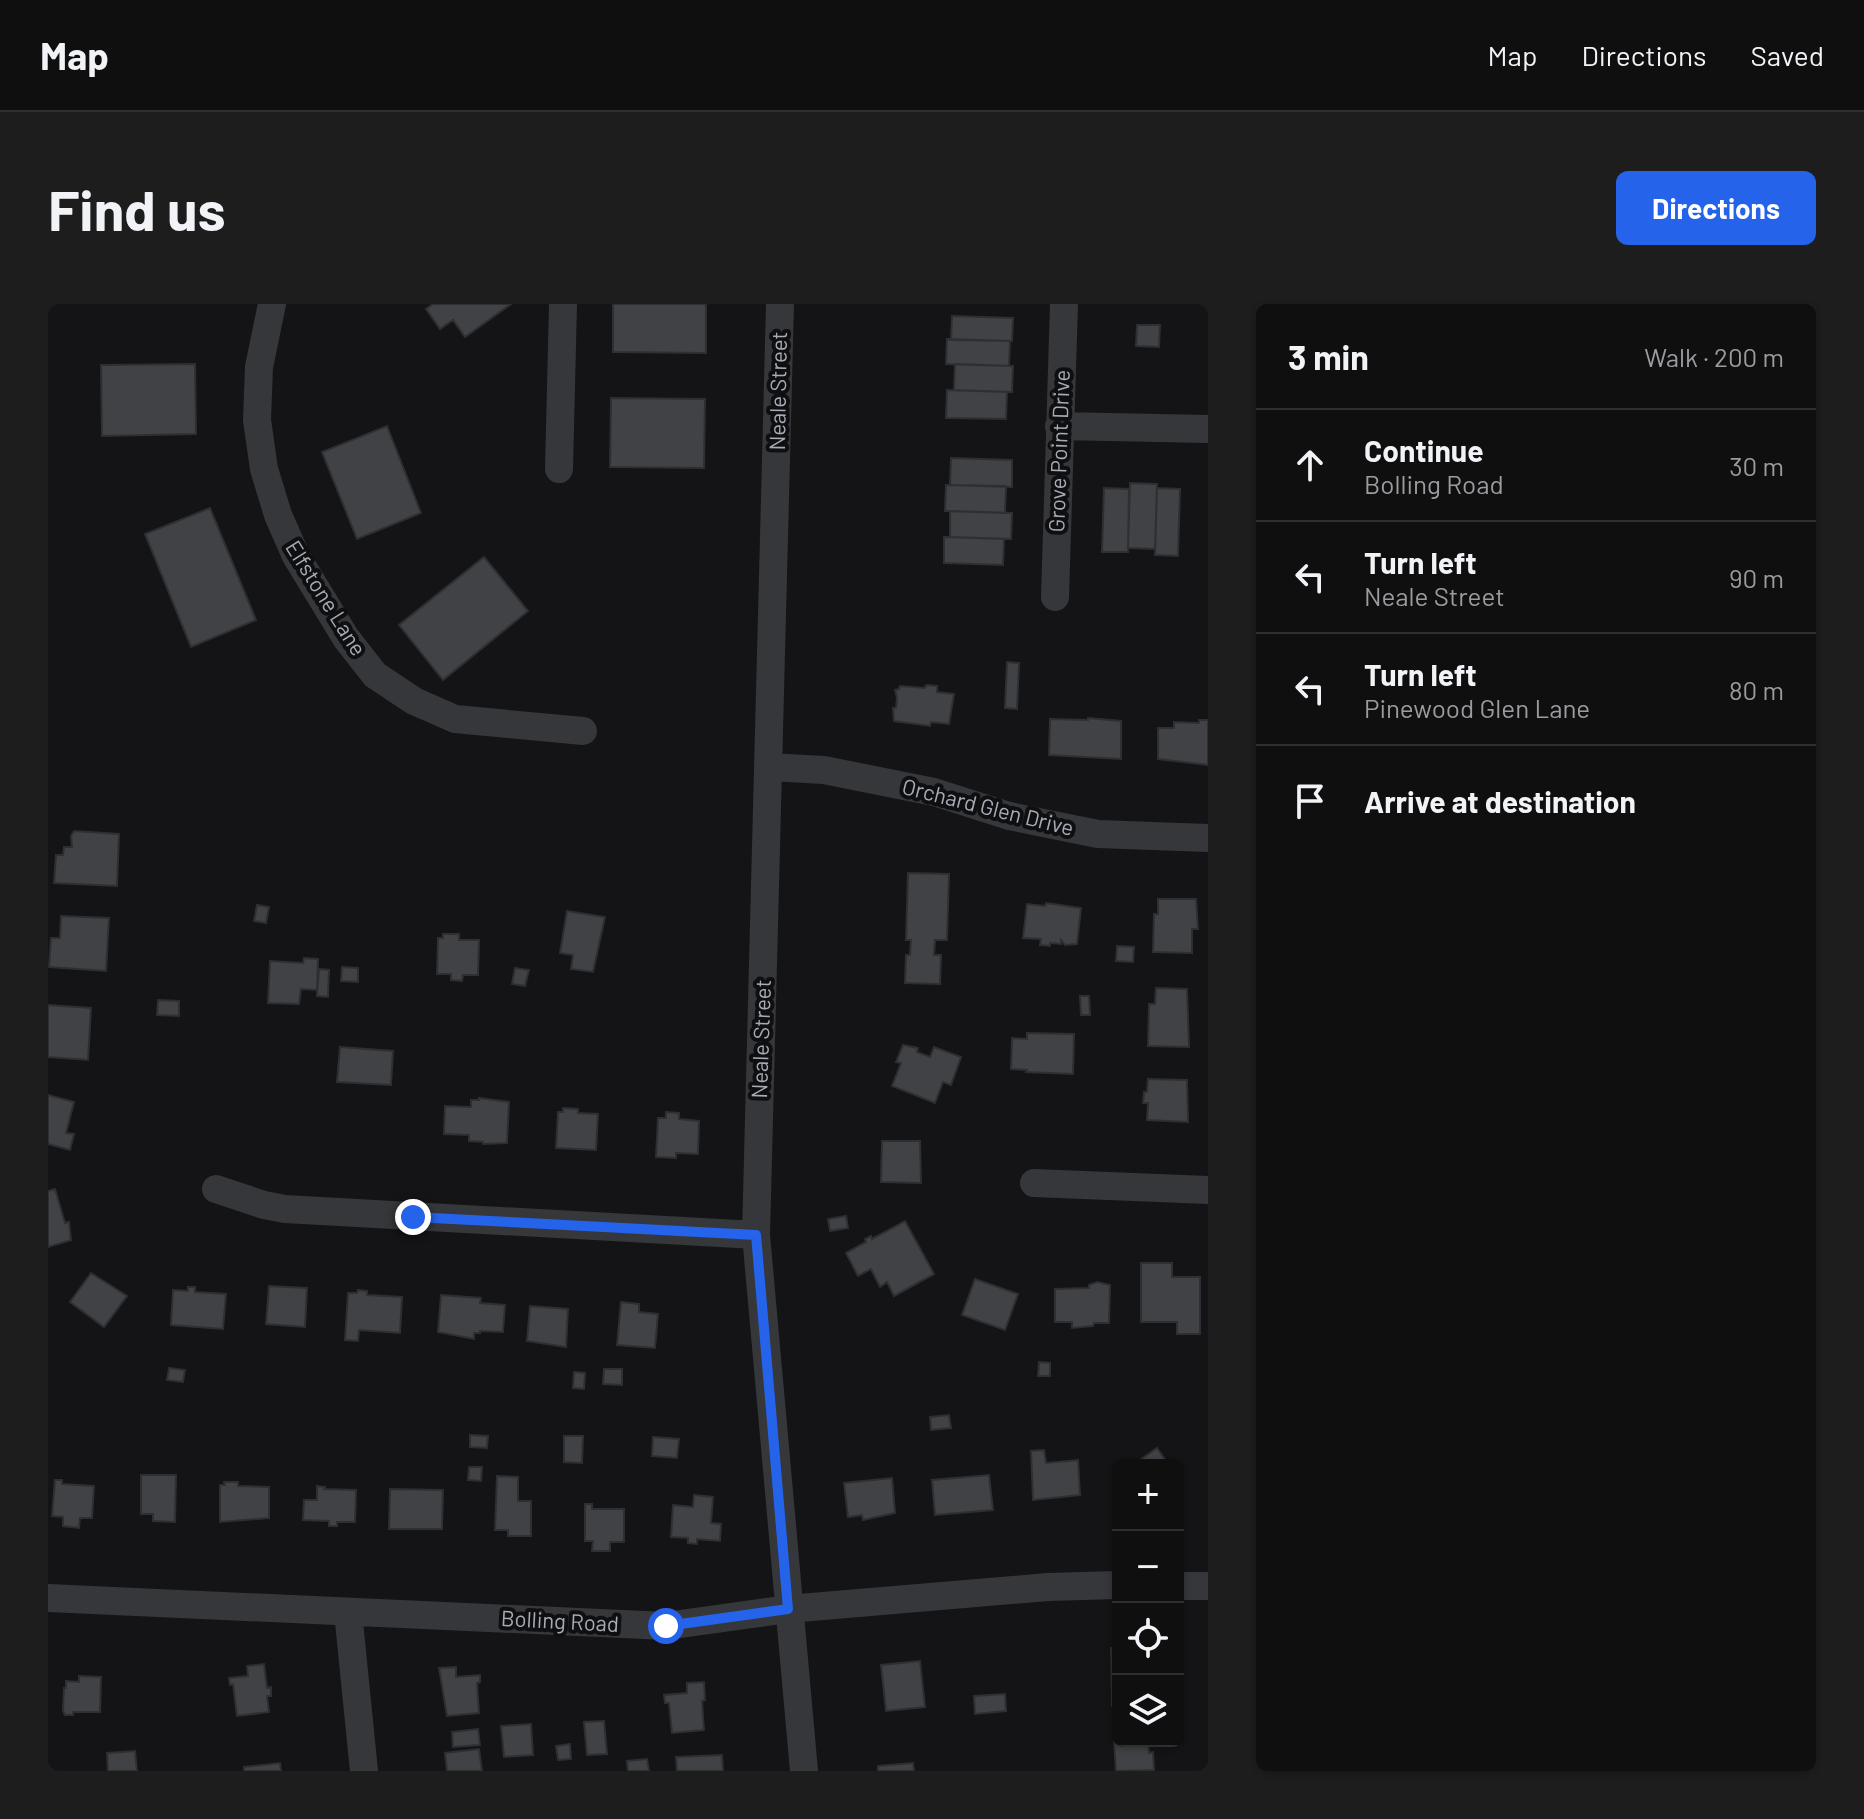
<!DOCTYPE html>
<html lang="en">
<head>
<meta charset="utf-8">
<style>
	body { margin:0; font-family:Barlow,sans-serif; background:#1d1d1e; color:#f1f3f6 }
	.controls { position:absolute; right:24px; bottom:24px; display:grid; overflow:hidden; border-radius:12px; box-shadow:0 2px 6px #0004 }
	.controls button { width:72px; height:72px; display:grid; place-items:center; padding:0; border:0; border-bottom:2px solid #2f2f30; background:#0f0f10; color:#f1f3f6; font:40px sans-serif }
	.stop { position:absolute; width:24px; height:24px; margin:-18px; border:6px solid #2563eb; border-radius:50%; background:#fff }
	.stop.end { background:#2563eb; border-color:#fff; box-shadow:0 2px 8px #0008 }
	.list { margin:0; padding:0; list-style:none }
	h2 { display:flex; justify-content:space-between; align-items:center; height:104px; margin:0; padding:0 32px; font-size:34px }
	h2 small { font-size:26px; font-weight:400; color:#9b9c9f }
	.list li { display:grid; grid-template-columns:52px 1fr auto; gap:24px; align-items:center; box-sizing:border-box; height:112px; padding:0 32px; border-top:2px solid #2f2f30 }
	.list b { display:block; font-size:30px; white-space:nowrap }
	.list p { margin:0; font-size:26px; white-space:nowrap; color:#9b9c9f }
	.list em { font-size:26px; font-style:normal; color:#9b9c9f }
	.icon { flex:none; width:44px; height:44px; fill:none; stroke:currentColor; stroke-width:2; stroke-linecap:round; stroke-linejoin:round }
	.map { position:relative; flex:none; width:1160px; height:1467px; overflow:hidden; border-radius:12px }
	header { display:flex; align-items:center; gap:48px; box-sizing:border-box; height:112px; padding:0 40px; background:#0f0f10; border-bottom:2px solid #2f2f30 }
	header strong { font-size:38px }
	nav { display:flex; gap:44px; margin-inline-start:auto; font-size:28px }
	.intro { display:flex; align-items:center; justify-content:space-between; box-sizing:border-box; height:192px; padding:0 48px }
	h1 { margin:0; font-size:56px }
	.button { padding:20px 36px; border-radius:12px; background:#2563eb; color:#fff; font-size:28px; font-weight:700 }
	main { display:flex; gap:48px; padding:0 48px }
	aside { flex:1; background:#0f0f10; border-radius:12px; box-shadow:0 2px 6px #0004 }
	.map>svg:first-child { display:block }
	.building { fill:#404246; stroke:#2e2f32; stroke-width:2 }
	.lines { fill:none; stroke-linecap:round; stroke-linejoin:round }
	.minor { stroke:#35373b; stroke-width:28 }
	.route { stroke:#2563eb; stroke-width:10 }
	.labels { text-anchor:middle; stroke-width:8; stroke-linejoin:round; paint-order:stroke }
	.street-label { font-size:22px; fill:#a6acb6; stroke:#0f0f11 }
</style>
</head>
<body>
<header>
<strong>Map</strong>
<nav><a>Map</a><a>Directions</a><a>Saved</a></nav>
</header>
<div class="intro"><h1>Find us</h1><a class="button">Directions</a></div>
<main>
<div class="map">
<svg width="1160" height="1467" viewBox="0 0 1160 1467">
	<rect width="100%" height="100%" fill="#141416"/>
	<path class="building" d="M385 0H463L417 33 405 16 392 25 378 5Z
		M565 0H658V49L565 48Z
		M904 12 965 14 964 37 903 36Z
		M1089 21H1112L1111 43 1088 42Z
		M899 35 962 37 961 62 898 60Z
		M147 60 148 130 54 132 53 61Z
		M907 60 965 62 964 88 906 86Z
		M899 86 959 88 958 115 898 114Z
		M563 94 657 95 656 164 562 163Z
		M339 122 373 209 309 235 274 148Z
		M903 154 964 156V183L902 181Z
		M1082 179 1109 180 1107 245 1080 244Z
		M898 181 958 182 957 209 897 207Z
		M1056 184 1081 185 1080 248H1054Z
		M1109 184 1132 185 1130 252 1107 251Z
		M162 204 208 316 143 343 97 230Z
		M902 207 964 209 963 235 902 233Z
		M896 233 956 235 955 261 896 259Z
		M436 253 480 307 395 376 351 321Z
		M959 358 971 359 969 405 957 404Z
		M878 381 889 382V388L906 390 901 420 883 418 882 422 846 417 845 404H848L849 394 847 386 851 385 852 382 877 384Z
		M1040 414 1073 417V455L1001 451 1002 415 1040 416Z
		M1151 416H1160V461L1110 455V424H1126V418L1151 419Z
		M26 527 71 530 69 582 6 579 8 551H15L16 543H24L23 532Z
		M860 569 901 570 899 636H887L886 651H893L892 680 857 679 858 651H862L863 636H858Z
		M1110 595H1148L1150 625H1144V649L1105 648 1106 610H1110Z
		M998 599 1033 604 1029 640 1017 641 1013 636V640L1002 639V642L992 641 993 635 975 634 979 600 997 602Z
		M209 601 221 603 218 619 206 617Z
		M519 607 557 613 545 668 523 665 525 651 512 649Z
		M13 612 61 614 58 667 1 663 3 634H12Z
		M395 630H411V636H431L430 671H415L414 677 403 676V670H389L390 634H395Z
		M1069 642 1086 643 1085 658 1068 657Z
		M256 654 270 655 269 686 253 685 251 700 220 699 222 657 255 659Z
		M294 663 310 664V678L293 677Z
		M467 664 481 666 477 682 464 680Z
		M271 665 281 666 280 693 269 692Z
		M1108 684 1139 685 1141 743 1100 742 1101 700H1107Z
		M1032 692H1041L1042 711H1033Z
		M110 696 131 697V712L109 711Z
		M0 701 43 704 40 756 0 753Z
		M979 729 1026 730 1025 770 978 768 979 766 963 765 964 734 979 735Z
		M855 741 870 744 869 748 882 753 886 743 913 753 903 781 895 778 887 799 844 782 853 759 848 758Z
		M292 743 345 747 343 781 289 778Z
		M1100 775 1139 776 1140 818 1099 816 1100 799H1095L1096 788H1099Z
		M0 791 26 798 18 829 26 830 22 846 0 840Z
		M431 794 461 798 459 839 435 840V838L421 837V831L396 830 397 802 423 803V796H431Z
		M515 804 530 805V809L550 810 548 846 508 844 510 808H515Z
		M618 808 631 809V815L651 817 650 850 628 849V854L608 853 610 814H618Z
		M834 837H872L873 879 833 878Z
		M7 885 17 919 21 918 23 936 0 943V887Z
		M798 912 800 924 782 927 780 915Z
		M857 917 886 970 846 992 839 978 832 983 823 965 810 972 798 949 818 938 817 935 823 932 824 935Z
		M1093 959H1124V973H1152V1030H1129V1018H1093Z
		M43 969 79 992 56 1023 22 998Z
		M927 975 970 990 957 1026 914 1011Z
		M1049 978 1062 981 1061 1019H1046L1045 1022 1024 1024V1018H1007V985L1041 984V981Z
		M221 982 259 984 257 1023 218 1020Z
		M140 983H147V988L178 990 175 1025 123 1021 125 986 140 987Z
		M310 986 319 987V991L354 993 352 1029 311 1026 310 1037 297 1036 300 989H309Z
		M393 991 433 994 432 999 457 1001 455 1028 432 1027V1029H426V1035L390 1028Z
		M573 998 591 1000V1008L610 1010 607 1044 569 1041Z
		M482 1002 520 1005 518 1043 479 1037Z
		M991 1058 1002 1059V1072H990Z
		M121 1064 137 1066 135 1078 119 1076Z
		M556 1065H574V1081L555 1080Z
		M526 1068 537 1069 536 1085 525 1084Z
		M901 1111 903 1124 883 1126 882 1113Z
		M422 1131 440 1132 439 1144 422 1143Z
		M516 1132H535L534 1159 516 1158Z
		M605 1133 631 1135 629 1154 604 1152Z
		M1109 1144 1121 1161H1085Z
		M996 1146 998 1159 1030 1156 1032 1191 985 1196 983 1147Z
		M421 1163H434L433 1177 420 1176Z
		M93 1171H128L127 1218 105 1217V1210H93Z
		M941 1171 945 1206 887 1211 884 1176Z
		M449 1172 470 1173V1197H483V1232H460V1226H447Z
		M844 1174 847 1209 815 1216 814 1211 800 1213 796 1179Z
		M7 1176H14V1180L46 1182 44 1214H32L31 1224 15 1222V1213L4 1212Z
		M176 1178H190V1182L221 1183V1214L172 1218V1181H177Z
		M269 1182 277 1183 276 1185 308 1186 307 1218H289V1222H281V1217L255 1216 256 1196H269Z
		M342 1185 395 1186 394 1225H341Z
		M646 1191 665 1193 663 1219 673 1220 672 1237 649 1235V1240L640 1239V1234L623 1233 625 1201 645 1203Z
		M537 1200H544V1205H576V1238H562V1247H544L545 1237H537Z
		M1063 1344H1070V1402H1064Z
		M872 1357 877 1403 838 1407 833 1361Z
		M216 1360 219 1384 223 1383V1392H219L221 1408 189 1412 185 1380 182 1381 181 1374 200 1372 199 1362Z
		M408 1363V1373L432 1371V1378L429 1379 431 1409 399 1412 391 1364Z
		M31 1372 53 1373 52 1408H25V1411H17L15 1407 16 1384H18V1377L31 1378Z
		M656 1378 657 1396 654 1397 656 1426 624 1429 621 1399H617L616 1391 639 1389V1379Z
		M957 1390 958 1407 927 1410 926 1392Z
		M556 1417 559 1450 539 1451 536 1418Z
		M483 1420 485 1451 456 1453 453 1422Z
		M430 1425 432 1441 405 1443 404 1428Z
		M1066 1437H1100L1101 1449 1105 1448 1106 1466 1068 1467Z
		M522 1440 523 1455 510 1456 508 1442Z
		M431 1445 434 1467H399L397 1449Z
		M87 1447 89 1467H60L59 1449Z
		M674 1451 675 1467H629L628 1453Z
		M599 1455 601 1467H580L579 1457Z
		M232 1459 233 1467H196V1463Z
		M865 1459 866 1467H830V1462Z"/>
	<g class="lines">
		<path class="minor" d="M224 0 211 63 209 116 216 165 230 211 248 252 298 334 327 371 366 397 407 415 535 427
			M732 0 708 931 756 1467
			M1011 122 1160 125
			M511 165 515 0
			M1007 293 1016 0
			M721 463 776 466 886 488 961 512 1050 530 1160 534
			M986 879 1160 886
			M168 885 216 901 237 905 708 931
			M1130 1282H1160
			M0 1294 618 1322 740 1305 1000 1283 1070 1281
			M300 1308 316 1467"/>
	</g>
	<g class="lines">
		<path class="route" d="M365 913 708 931 740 1305 618 1322"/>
	</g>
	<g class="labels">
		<g class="street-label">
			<text transform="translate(730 87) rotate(-89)" y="8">Neale Street</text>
			<text transform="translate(1011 147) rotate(-88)" y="8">Grove Point Drive</text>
			<text transform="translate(278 294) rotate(58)" y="8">Elfstone Lane</text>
			<text transform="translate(940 503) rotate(14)" y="8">Orchard Glen Drive</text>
			<text transform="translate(713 735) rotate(-88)" y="8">Neale Street</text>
			<text transform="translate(512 1317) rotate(3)" y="8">Bolling Road</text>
		</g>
	</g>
</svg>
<div class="controls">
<button>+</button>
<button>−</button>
<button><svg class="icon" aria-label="locate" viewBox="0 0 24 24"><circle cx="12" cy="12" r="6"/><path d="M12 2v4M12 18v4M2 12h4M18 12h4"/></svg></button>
<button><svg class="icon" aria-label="layers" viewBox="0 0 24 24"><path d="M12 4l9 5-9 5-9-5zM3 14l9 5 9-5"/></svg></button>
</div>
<div class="stop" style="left:618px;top:1322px"></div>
<div class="stop end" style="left:365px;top:913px"></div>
</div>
<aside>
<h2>3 min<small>Walk · 200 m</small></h2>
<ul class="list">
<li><svg class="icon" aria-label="ahead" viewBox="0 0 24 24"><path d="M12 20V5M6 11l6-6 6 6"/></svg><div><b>Continue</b><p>Bolling Road</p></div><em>30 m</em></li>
<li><svg class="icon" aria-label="left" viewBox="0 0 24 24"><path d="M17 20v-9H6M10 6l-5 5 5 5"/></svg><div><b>Turn left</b><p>Neale Street</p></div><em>90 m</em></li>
<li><svg class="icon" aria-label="left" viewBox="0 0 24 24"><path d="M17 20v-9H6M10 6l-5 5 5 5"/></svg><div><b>Turn left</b><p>Pinewood Glen Lane</p></div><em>80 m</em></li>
<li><svg class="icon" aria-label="arrive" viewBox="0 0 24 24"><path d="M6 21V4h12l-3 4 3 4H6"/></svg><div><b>Arrive at destination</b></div></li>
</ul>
</aside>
</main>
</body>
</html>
